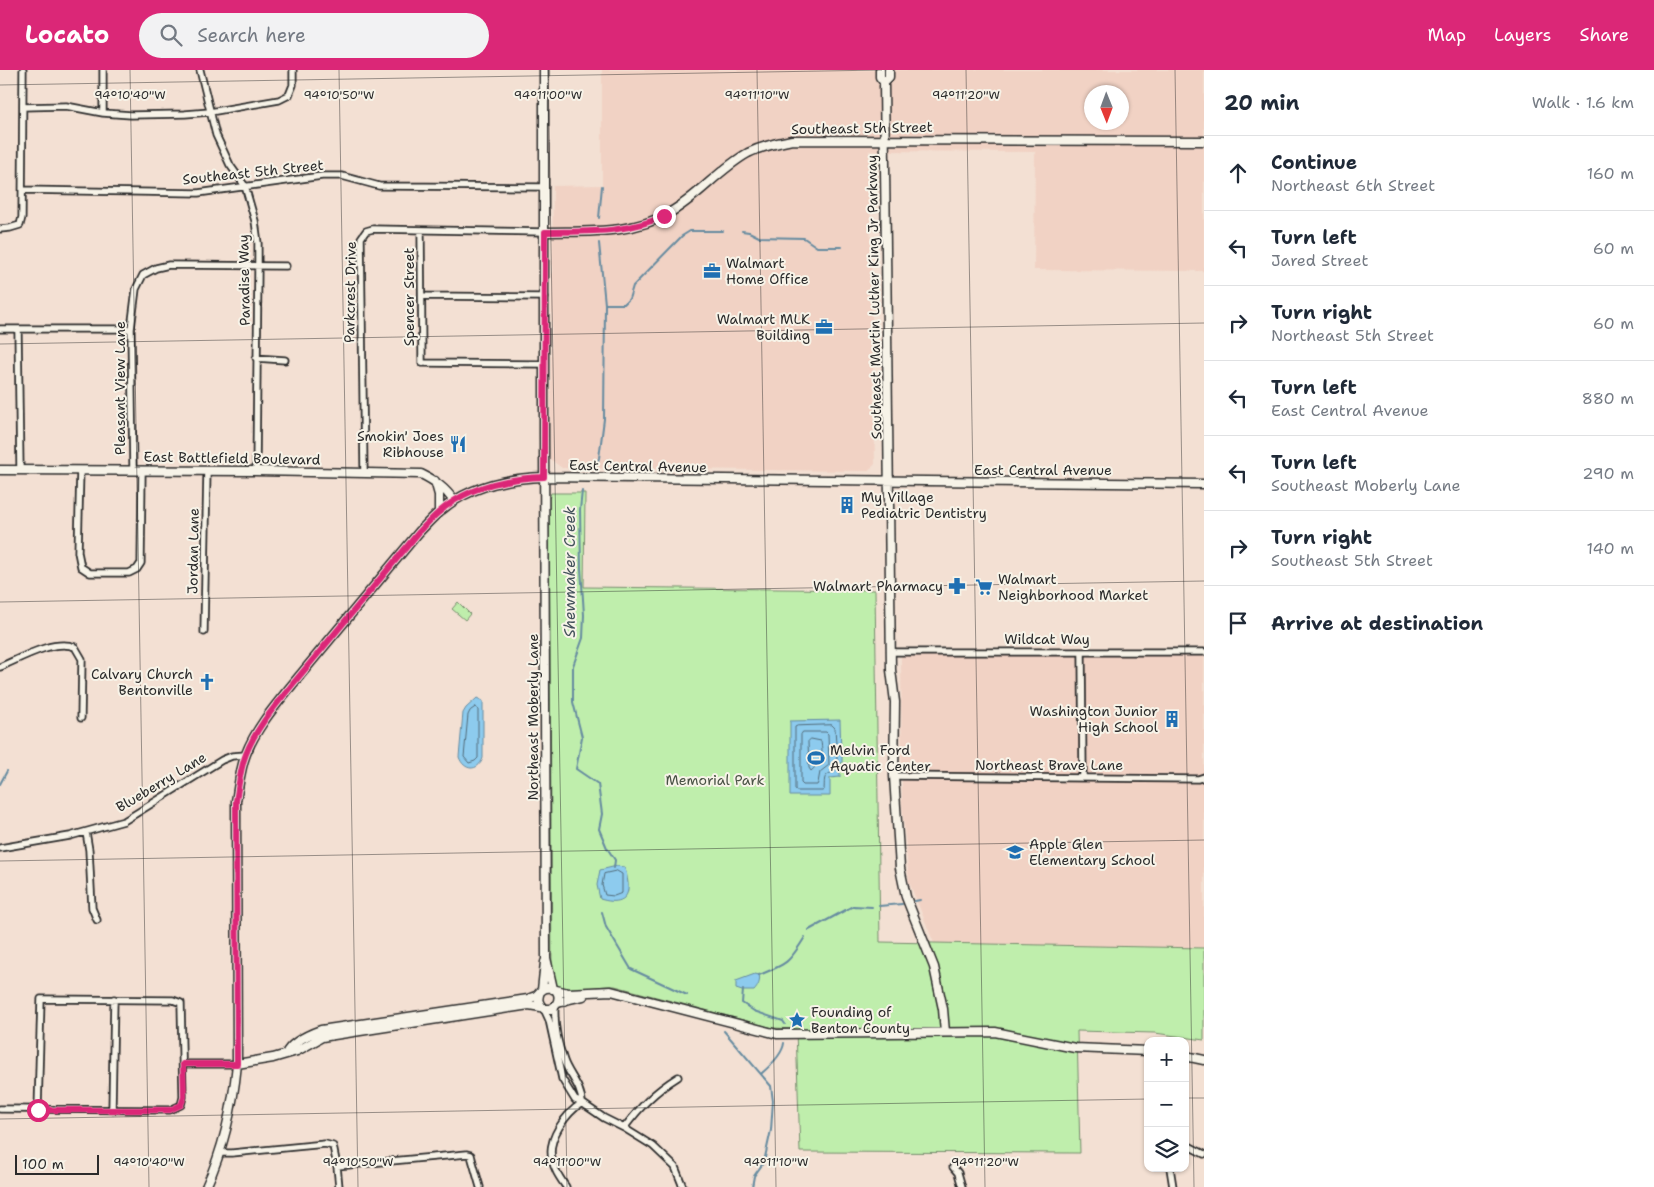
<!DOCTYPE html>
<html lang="en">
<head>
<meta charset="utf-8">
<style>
	body { margin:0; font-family:"Shantell Sans",sans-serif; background:#f2f2f3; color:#1f2937 }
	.controls { position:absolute; right:15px; bottom:15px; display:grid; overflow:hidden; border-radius:10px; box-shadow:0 1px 4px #0004 }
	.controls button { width:45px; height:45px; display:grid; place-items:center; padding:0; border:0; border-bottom:1px solid #e0e1e3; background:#fff; color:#1f2937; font:25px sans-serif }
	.compass { position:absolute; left:1084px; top:15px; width:45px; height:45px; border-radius:50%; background:#fff; box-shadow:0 1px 4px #0004; rotate:179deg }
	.scale { position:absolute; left:15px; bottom:12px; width:84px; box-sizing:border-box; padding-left:5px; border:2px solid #2b2b2b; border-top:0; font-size:14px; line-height:18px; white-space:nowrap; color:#2b2b2b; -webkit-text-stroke:4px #f7f3e8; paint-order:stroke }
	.stop { position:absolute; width:15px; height:15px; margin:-11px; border:4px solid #db2777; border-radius:50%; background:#fff }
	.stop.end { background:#db2777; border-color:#fff; box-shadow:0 1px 5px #0008 }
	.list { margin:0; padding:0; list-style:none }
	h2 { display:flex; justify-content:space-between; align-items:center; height:65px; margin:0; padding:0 20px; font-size:21px }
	h2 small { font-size:16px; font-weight:400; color:#747a83 }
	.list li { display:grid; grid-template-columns:32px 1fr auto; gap:15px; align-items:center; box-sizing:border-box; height:75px; padding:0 20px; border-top:1px solid #e0e1e3 }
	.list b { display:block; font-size:19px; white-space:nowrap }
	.list p { margin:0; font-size:16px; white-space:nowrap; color:#747a83 }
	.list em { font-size:16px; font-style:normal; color:#747a83 }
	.icon { flex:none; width:28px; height:28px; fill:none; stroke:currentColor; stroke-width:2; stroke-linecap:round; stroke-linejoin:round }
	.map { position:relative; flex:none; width:1204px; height:1117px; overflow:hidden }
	header { display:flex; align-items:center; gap:30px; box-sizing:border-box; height:70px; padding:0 25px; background:#db2777; color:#fff }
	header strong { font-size:24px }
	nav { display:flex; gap:28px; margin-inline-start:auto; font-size:18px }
	.search { width:350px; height:45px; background:#f2f2f3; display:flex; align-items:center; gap:12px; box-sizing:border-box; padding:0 18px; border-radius:28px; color:#747a83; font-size:19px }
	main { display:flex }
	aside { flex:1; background:#fff }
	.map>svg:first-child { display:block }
	.built { fill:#f1d2c4; fill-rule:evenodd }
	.green { fill:#bfeeac; stroke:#758c6c }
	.water { fill:#8dcbee; stroke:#668ba0 }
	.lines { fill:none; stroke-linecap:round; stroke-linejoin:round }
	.shore { stroke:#526b79; stroke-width:1 }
	.stream { stroke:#668ba0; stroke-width:2 }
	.street-casing { stroke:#2b2b2b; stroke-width:9 }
	.secondary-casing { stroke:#2b2b2b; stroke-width:11 }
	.street { stroke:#f7f3e8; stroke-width:5.5 }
	.secondary { stroke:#f7f3e8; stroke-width:8 }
	.route { stroke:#db2777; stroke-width:6 }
	.ticks { fill:none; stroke:#2b2b2b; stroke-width:1; stroke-opacity:0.45 }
	.labels { text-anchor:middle; stroke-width:4; stroke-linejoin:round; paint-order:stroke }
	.street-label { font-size:14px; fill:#2b2b2b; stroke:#f7f3e8 }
	.poi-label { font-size:14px; fill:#2b2b2b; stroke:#f7f3e8; text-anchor:start }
	.park-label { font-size:14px; fill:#495245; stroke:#f7f3e8 }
	.water-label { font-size:15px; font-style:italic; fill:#44535c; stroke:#f7f3e8 }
	.ticks-label { font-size:12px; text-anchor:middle; fill:#2b2b2b; stroke:#f7f3e8; stroke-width:4; stroke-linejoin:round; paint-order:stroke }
</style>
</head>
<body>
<header>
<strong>Locato</strong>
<div class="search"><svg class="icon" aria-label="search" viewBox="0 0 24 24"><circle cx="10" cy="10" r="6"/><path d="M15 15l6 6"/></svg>Search here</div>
<nav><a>Map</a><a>Layers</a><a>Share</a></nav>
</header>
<main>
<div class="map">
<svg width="1204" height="1117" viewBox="0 0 1204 1117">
	<rect width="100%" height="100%" fill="#f3e0d3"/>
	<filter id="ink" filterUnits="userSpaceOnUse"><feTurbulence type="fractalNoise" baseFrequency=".02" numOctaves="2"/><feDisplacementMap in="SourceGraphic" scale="10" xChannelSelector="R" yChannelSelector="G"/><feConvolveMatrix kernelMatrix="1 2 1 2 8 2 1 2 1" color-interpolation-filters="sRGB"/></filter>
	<g filter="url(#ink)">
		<path class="built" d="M602 0H1204V201L1034 200 1035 82 869 81 875 394 868 401 562 398 550 389 553 116 602 115ZM1092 22H1122V52H1092Z
			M1204 583V878L934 873 909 812 902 733 901 585Z"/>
		<path class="green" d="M551 423H585L584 517 875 520 880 872 1204 878V970L1155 963 1077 961 1080 1083 800 1082 796 959 773 958 615 916C602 915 567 922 558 918 555 916 553 912 552 908L549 429Z
			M458 532 470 544 465 550 452 539Z"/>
		<path class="water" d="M477 628 483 631V688C478 702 464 701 459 687L463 643 466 638Z
			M840 650 841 685 842 686V693H840V707L830 708V726H790V651Z
			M617 796 624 797C627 803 627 807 628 813 630 832 616 834 600 829L597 815 600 800Z
			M755 904 759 905C761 910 758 917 754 921H742L736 919V911Z"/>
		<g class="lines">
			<path class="shore" d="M476 637 478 640V688L475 691 469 693 464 687 468 645 470 641Z
				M832 655 835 658 837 689 835 701C822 706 825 708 824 720L822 721H796L795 719V657L797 656Z
				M803 662H826L828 664 829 695 820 702 818 713 817 715H803L801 713V665Z
				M811 669 821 671C823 687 823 690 811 701L809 698 808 672Z
				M617 801 622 804V823L614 826 605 825 602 815 604 804Z"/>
			<path class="stream" d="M599 148 602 116
				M742 161 749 162 759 167 804 168 817 177H842
				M605 234H624L629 229 633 216 682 166 690 161H723
				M596 397 599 388 604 349 605 234 599 173
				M582 421 580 440 581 498 584 545 583 568 573 596V632L582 667 576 699 598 714 602 744 599 759 607 778 615 790 614 798
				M0 714 7 701
				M915 831 920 830
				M879 836 902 834
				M602 842 606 857 631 899 687 925
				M809 860 853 836 872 837
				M759 905C787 894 789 893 805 867
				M743 920 742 933 754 941 783 951 785 954
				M724 961 771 1016 773 1031 771 1060 764 1092 754 1106 752 1117
				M762 1003C770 996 783 984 784 973"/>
			<g class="street-casing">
				<path id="street" d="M103 0V43
					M200 0 216 65 230 95 245 116 255 151 258 173V197L256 401
					M23 37 66 36 103 43 131 45 185 44 210 42 279 30 289 25 293 15V0
					M23 120 198 123 322 106H342L379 116 545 117
					M0 159 10 158 20 155 22 147 23 0
					M421 160 422 293 544 294
					M422 226 545 227
					M0 259H131
					M18 260 20 399
					M256 288 285 290
					M80 400 78 482 81 497 90 503H129L137 499 141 493 142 400
					M133 400 131 259 136 219 143 205 156 198 169 195 286 196
					M364 402 361 168 366 161 373 159 545 162
					M204 562 207 401
					M891 582H1204
					M1082 582 1083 708
					M0 597C21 588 53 569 75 577L82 589 81 648
					M894 706 1198 709 1204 707
					M86 762 89 780 92 838 97 850
					M0 778 70 766 124 751 222 690 232 686 246 685
					M555 937C554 954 558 974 564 991 569 1005 582 1017 582 1033
					M544 939 549 950 562 1009 575 1030 582 1033 604 1048 624 1058 653 1076 675 1097 683 1117
					M183 994H237
					M0 1039 170 1040 181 1035 183 1027 181 933 173 930 41 929 38 1040
					M112 1039 114 929
					M624 1058C641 1036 654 1022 678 1007
					M1185 1074 1204 1084
					M220 1083H232L325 1074 333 1076 337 1096 339 1117
					M337 1096 467 1084 471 1085 472 1089 480 1117
					M953 1097 958 1103 962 1117
					M1170 1098 1173 1117
					M566 1117C560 1108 554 1100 552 1089 547 1069 566 1043 582 1033"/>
			</g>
			<g class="secondary-casing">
				<path id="secondary" d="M544 0V364L546 888 553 919
					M880 0V7L884 12 891 600 895 632 894 706 900 798 906 827 934 897 943 939 945 962
					M884 12 889 7V0
					M545 162C587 161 631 165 669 143 698 127 719 99 748 83 762 76 777 73 792 70L1204 71
					M0 400 256 401 421 404C435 411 445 418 454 431
					M435 411 439 425V441
					M542 920 545 892
					M556 920 568 923 611 921 777 964 995 962 1075 978 1148 981
					M558 933 569 929 583 926
					M286 984C291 972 310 964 321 960L528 929C530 928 533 927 536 926 540 923 541 919 546 918 560 915 563 932 551 939H544C538 934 537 929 540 922
					M1185 986 1204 990
					M237 994 273 988 297 981 322 967 334 965 529 935 541 937
					M206 1117C224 1078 233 1036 237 994L236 731C239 715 240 699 246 684 256 658 275 636 292 615L419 462C425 456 431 449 438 443 467 417 507 408 544 407L1204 414"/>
			</g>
			<use href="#street" class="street"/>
			<use href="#secondary" class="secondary"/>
		</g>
	</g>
	<g class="lines" filter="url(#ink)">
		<path class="route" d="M38 1040H170L181 1035 184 1027 183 994H237L236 731C239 715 240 699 246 684 256 658 275 636 292 615L419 462C425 456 431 449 438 443 467 417 507 408 544 407L545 162C586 161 625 164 664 146"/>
	</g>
	<path class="ticks" d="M130 0 149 1117M339 0 358 1117M548 0 567 1117M757 0 776 1117M966 0 985 1117M1175 0 1194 1117M0 15 882 0M0 274 1204 253M0 532 1204 511M0 791 1204 770M1185 1028H1204M0 1049 1148 1029"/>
	<defs>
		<g id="office-bare" transform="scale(1.35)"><path d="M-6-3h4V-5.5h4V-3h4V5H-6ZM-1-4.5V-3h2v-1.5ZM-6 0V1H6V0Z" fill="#1f6fb2" stroke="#f7f3e8" stroke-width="2.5" paint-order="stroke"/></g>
		<g id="restaurant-bare" transform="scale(1.35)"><path d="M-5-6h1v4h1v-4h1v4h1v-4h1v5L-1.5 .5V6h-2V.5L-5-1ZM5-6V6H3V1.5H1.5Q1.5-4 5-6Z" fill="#1f6fb2" stroke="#f7f3e8" stroke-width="2.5" paint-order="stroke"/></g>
		<g id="building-bare" transform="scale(1.35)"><path d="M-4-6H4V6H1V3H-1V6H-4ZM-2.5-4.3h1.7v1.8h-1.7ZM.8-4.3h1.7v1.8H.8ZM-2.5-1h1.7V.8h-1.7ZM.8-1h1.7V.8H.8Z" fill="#1f6fb2" stroke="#f7f3e8" stroke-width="2.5" paint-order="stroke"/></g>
		<g id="pharmacy-bare" transform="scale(1.35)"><path d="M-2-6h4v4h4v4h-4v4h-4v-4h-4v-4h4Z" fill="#1f6fb2" stroke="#f7f3e8" stroke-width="2.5" paint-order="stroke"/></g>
		<g id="supermarket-bare" transform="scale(1.35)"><path d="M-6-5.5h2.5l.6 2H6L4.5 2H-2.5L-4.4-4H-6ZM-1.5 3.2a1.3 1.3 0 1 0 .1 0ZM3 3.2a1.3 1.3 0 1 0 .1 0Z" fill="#1f6fb2" stroke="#f7f3e8" stroke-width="2.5" paint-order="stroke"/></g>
		<g id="church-bare" transform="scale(1.35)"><path d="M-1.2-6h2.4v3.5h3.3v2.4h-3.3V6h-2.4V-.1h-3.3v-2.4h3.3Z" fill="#1f6fb2" stroke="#f7f3e8" stroke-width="2.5" paint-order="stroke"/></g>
		<g id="stadium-bare" transform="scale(1.35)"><path d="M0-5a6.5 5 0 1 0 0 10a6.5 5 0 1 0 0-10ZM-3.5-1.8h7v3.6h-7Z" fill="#1f6fb2" stroke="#f7f3e8" stroke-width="2.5" paint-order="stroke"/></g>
		<g id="school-bare" transform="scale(1.35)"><path d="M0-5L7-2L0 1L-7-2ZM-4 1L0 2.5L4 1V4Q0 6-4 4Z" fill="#1f6fb2" stroke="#f7f3e8" stroke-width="2.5" paint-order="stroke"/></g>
		<g id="sight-bare" transform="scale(1.35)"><path d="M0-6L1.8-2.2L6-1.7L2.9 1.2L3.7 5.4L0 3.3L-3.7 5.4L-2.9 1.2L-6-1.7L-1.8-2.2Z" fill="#1f6fb2" stroke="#f7f3e8" stroke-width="2.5" paint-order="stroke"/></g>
	</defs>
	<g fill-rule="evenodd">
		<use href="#office-bare" x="712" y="201"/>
		<use href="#office-bare" x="824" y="257"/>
		<use href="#restaurant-bare" x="458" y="374"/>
		<use href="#building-bare" x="847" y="435"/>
		<use href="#pharmacy-bare" x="957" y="516"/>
		<use href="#supermarket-bare" x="984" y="517"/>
		<use href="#church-bare" x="207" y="612"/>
		<use href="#building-bare" x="1172" y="649"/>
		<use href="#stadium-bare" x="816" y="688"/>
		<use href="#school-bare" x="1015" y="782"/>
		<use href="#sight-bare" x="797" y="950"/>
	</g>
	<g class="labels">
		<g class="street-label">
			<text transform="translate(862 58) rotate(-1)" y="5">Southeast 5th Street</text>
			<text transform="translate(253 102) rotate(-6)" y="5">Southeast 5th Street</text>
			<text transform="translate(244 210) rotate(-91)" y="5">Paradise Way</text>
			<text transform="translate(350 222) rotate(-89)" y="5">Parkcrest Drive</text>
			<text transform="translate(409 227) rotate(-90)" y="5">Spencer Street</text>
			<text transform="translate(874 227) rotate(-91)" y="5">Southeast Martin Luther King Jr Parkway</text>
			<text transform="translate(120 318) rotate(-90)" y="5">Pleasant View Lane</text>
			<text transform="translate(232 388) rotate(1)" y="5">East Battlefield Boulevard</text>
			<text transform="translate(638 396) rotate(1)" y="5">East Central Avenue</text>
			<text x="1043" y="405">East Central Avenue</text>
			<text transform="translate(193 481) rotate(-89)" y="5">Jordan Lane</text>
			<text x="1047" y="574">Wildcat Way</text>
			<text transform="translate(533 647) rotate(-90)" y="5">Northeast Moberly Lane</text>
			<text x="1049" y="700">Northeast Brave Lane</text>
			<text transform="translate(161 712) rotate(-31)" y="5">Blueberry Lane</text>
		</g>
		<g class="poi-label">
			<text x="726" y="198">Walmart<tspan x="726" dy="16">Home Office</tspan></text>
			<text x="810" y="254" text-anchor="end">Walmart MLK<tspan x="810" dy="16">Building</tspan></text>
			<text x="444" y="371" text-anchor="end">Smokin' Joes<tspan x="444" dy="16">Ribhouse</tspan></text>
			<text x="861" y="432">My Village<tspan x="861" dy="16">Pediatric Dentistry</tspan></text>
			<text x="998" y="514">Walmart<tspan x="998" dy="16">Neighborhood Market</tspan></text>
			<text x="943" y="521" text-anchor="end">Walmart Pharmacy</text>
			<text x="193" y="609" text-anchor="end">Calvary Church<tspan x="193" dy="16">Bentonville</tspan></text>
			<text x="1158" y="646" text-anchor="end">Washington Junior<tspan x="1158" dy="16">High School</tspan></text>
			<text x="830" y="685">Melvin Ford<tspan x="830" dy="16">Aquatic Center</tspan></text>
			<text x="1029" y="779">Apple Glen<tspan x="1029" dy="16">Elementary School</tspan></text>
			<text x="811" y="947">Founding of<tspan x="811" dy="16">Benton County</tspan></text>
		</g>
		<g class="park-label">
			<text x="715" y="715">Memorial Park</text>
		</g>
		<g class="water-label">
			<text transform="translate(570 502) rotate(-90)" y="5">Shewmaker Creek</text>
		</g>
	</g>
	<g class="ticks-label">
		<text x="130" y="29">94°10'40"W</text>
		<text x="339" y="29">94°10'50"W</text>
		<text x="548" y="29">94°11'00"W</text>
		<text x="757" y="29">94°11'10"W</text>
		<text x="966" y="29">94°11'20"W</text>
		<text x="149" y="1096">94°10'40"W</text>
		<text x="358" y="1096">94°10'50"W</text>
		<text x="567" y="1096">94°11'00"W</text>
		<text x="776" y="1096">94°11'10"W</text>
		<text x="985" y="1096">94°11'20"W</text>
	</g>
</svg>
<div class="controls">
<button>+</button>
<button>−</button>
<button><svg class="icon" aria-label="layers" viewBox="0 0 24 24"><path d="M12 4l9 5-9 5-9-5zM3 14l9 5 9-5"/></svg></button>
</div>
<svg class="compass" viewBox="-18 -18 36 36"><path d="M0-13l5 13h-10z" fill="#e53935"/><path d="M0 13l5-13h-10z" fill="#747a83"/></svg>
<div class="scale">100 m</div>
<div class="stop" style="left:38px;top:1040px"></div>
<div class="stop end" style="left:664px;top:146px"></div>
</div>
<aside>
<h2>20 min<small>Walk · 1.6 km</small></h2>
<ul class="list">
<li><svg class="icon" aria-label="ahead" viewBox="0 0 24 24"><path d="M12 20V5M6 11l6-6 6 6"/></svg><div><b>Continue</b><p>Northeast 6th Street</p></div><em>160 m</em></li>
<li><svg class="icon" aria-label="left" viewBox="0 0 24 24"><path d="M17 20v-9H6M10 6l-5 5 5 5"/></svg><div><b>Turn left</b><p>Jared Street</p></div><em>60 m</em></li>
<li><svg class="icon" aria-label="right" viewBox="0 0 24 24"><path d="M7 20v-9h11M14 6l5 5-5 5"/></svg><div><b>Turn right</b><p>Northeast 5th Street</p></div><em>60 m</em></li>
<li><svg class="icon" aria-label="left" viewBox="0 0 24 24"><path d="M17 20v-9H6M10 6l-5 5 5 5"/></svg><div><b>Turn left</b><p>East Central Avenue</p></div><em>880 m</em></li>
<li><svg class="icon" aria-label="left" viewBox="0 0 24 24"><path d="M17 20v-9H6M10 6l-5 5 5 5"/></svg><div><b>Turn left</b><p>Southeast Moberly Lane</p></div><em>290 m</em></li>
<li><svg class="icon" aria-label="right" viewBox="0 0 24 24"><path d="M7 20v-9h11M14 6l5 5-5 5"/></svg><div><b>Turn right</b><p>Southeast 5th Street</p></div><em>140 m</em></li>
<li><svg class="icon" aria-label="arrive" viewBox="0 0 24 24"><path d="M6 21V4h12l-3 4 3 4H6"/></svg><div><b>Arrive at destination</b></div></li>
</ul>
</aside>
</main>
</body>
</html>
